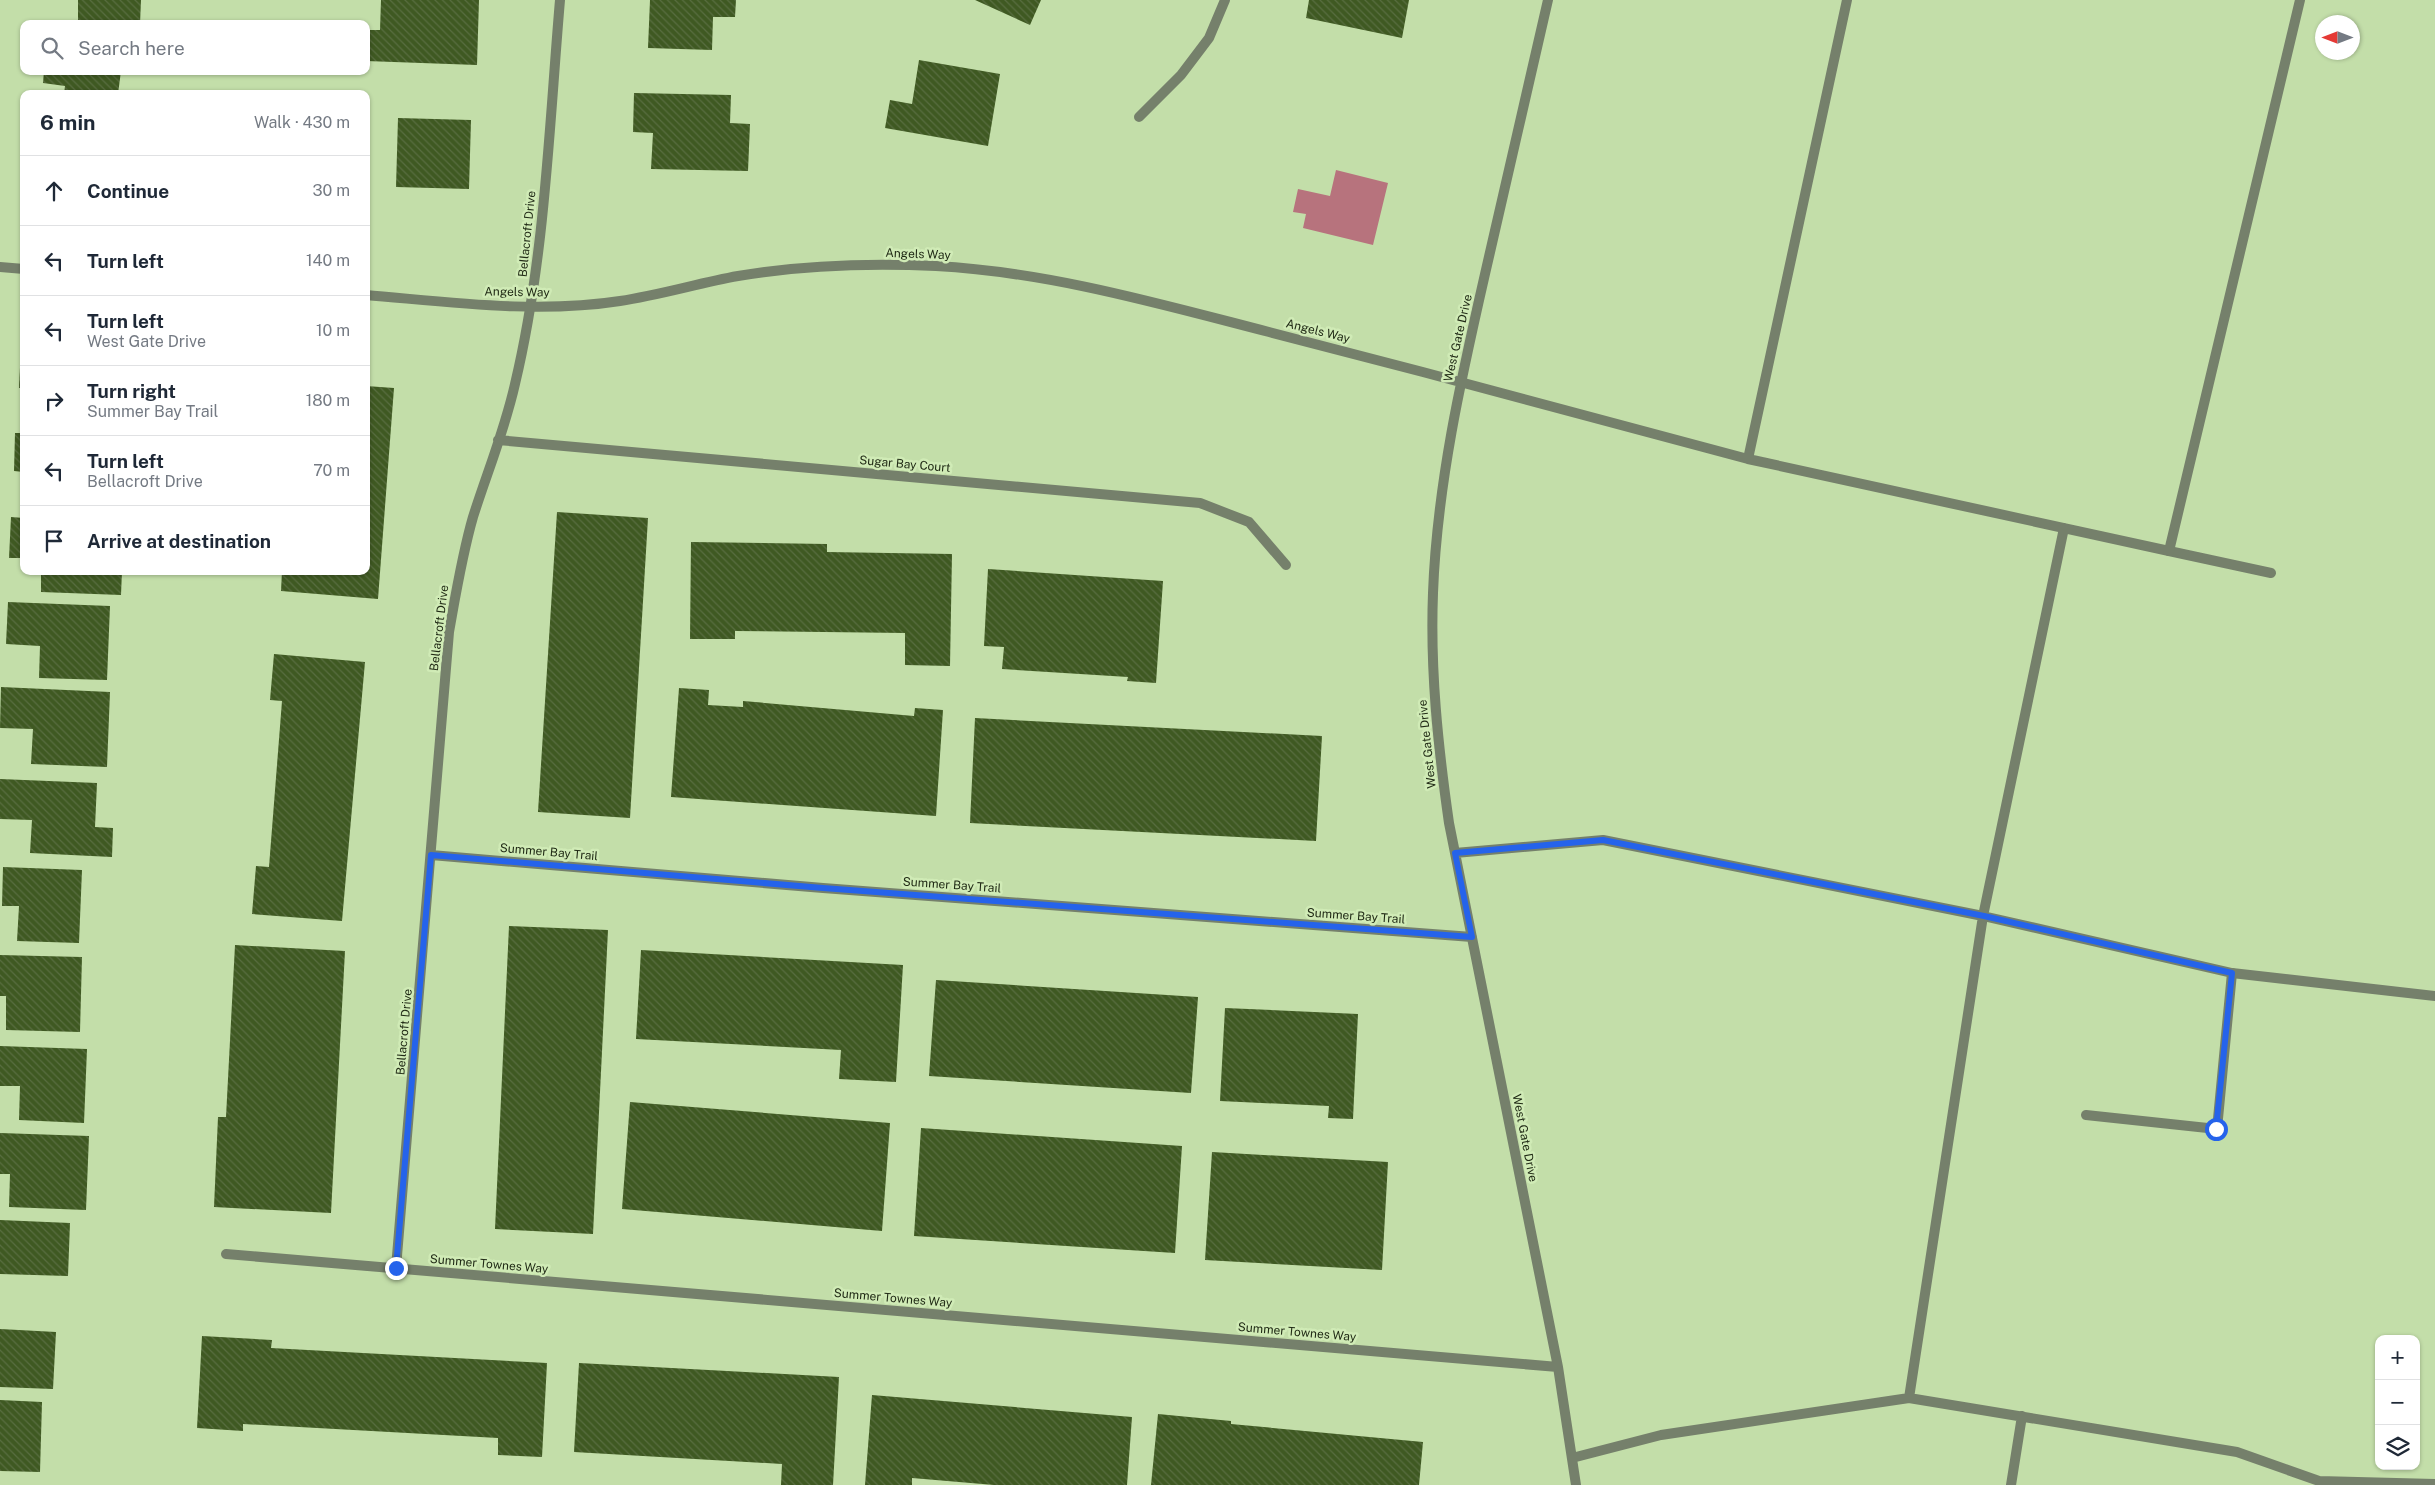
<!DOCTYPE html>
<html lang="en">
<head>
<meta charset="utf-8">
<style>
	body { margin:0; font-family:"Public Sans",sans-serif; background:#f2f2f3; color:#1f2937 }
	.controls { position:absolute; right:15px; bottom:15px; display:grid; overflow:hidden; border-radius:10px; box-shadow:0 1px 4px #0004 }
	.controls button { width:45px; height:45px; display:grid; place-items:center; padding:0; border:0; border-bottom:1px solid #e0e1e3; background:#fff; color:#1f2937; font:25px sans-serif }
	.compass { position:absolute; left:2315px; top:15px; width:45px; height:45px; border-radius:50%; background:#fff; box-shadow:0 1px 4px #0004; rotate:270deg }
	.stop { position:absolute; width:15px; height:15px; margin:-11px; border:4px solid #2563eb; border-radius:50%; background:#fff }
	.stop.end { background:#2563eb; border-color:#fff; box-shadow:0 1px 5px #0008 }
	.list { margin:0; padding:0; list-style:none }
	h2 { display:flex; justify-content:space-between; align-items:center; height:65px; margin:0; padding:0 20px; font-size:21px }
	h2 small { font-size:16px; font-weight:400; color:#747a83 }
	.list li { display:grid; grid-template-columns:32px 1fr auto; gap:15px; align-items:center; box-sizing:border-box; height:70px; padding:0 20px; border-top:1px solid #e0e1e3 }
	.list b { display:block; font-size:19px; white-space:nowrap }
	.list p { margin:0; font-size:16px; white-space:nowrap; color:#747a83 }
	.list em { font-size:16px; font-style:normal; color:#747a83 }
	.icon { flex:none; width:28px; height:28px; fill:none; stroke:currentColor; stroke-width:2; stroke-linecap:round; stroke-linejoin:round }
	.map { position:relative; flex:none; width:2435px; height:1485px; overflow:hidden }
	.search { position:absolute; background:#fff; box-shadow:0 1px 4px #0004; left:20px; top:20px; width:350px; height:55px; display:flex; align-items:center; gap:12px; box-sizing:border-box; padding:0 18px; border-radius:10px; color:#747a83; font-size:19px }
	.panel { position:absolute; background:#fff; box-shadow:0 1px 4px #0004; left:20px; top:90px; width:350px; height:485px; border-radius:10px }
	.map>svg:first-child { display:block }
	.water { fill:#b7737d }
	.building { fill:url(#building-back-hatch) }
	.lines { fill:none; stroke-linecap:round; stroke-linejoin:round }
	.lane { stroke:#75806b; stroke-width:10 }
	.street { stroke:#75806b; stroke-width:10 }
	.route { stroke:#2563eb; stroke-width:6 }
	.labels { text-anchor:middle; stroke-width:5; stroke-linejoin:round; paint-order:stroke }
	.street-label { font-size:12px; fill:#212b16; stroke:#d0ebb6 }
</style>
</head>
<body>
<div class="map">
<svg width="2435" height="1485" viewBox="0 0 2435 1485">
	<defs>
		<pattern id="building-back-hatch" width="6" height="6" patternUnits="userSpaceOnUse" patternTransform="scale(1.25)"><rect width="6" height="6" fill="#3f5922"/><path d="M-1 5l2 2M0 0l6 6M5-1l2 2" fill="none" stroke="#586d40"/></pattern>
	</defs>
	<rect width="100%" height="100%" fill="#c3dea9"/>
	<path class="water" d="M1336 170 1388 183 1373 245 1303 228 1306 214 1293 212 1298 189 1330 196Z"/>
	<path class="building" d="M78 0H141L140 24H78Z
		M381 0H479L477 65 366 61V30H380Z
		M650 0H736L735 17H713L712 50 648 48Z
		M975 0H1041L1030 25Z
		M1309 0H1409L1402 38 1306 18Z
		M919 60 1000 74 988 146 885 128 890 100 912 104Z
		M44 71H121L118 94H64L65 86 43 83Z
		M634 93 731 95 730 123 750 124 748 171 651 169 653 133 633 132Z
		M398 118 471 120 469 189 396 187Z
		M21 347H24V388H19Z
		M366 386 394 388 378 599 281 591 282 571H366Z
		M15 433H24V472L14 471Z
		M557 512 648 518 630 818 538 812Z
		M11 517 24 518V558H9Z
		M691 542 827 544V552L952 554 950 666 905 665V633L735 631V639H690Z
		M988 569 1163 581 1156 683 1127 681 1128 677 1002 669 1004 647 984 646Z
		M41 571H122L121 595 41 592Z
		M8 602 110 606 107 680 39 678 40 646 6 644Z
		M274 654 365 662 342 921 252 914 256 866 269 867 282 701 270 700Z
		M1 687 110 692 107 767 31 764 33 729 0 728Z
		M679 688 709 690 708 705 743 707V701L914 716 915 708 943 710 936 816 671 797Z
		M975 718 1322 736 1316 841 970 823Z
		M0 779 97 783 95 827 113 828 112 857 30 853 32 820 0 819Z
		M3 867 82 870 79 943 17 941 19 906H2Z
		M509 926 608 930 593 1234 495 1229Z
		M235 945 345 951 331 1213 214 1207 218 1117H226Z
		M641 950 903 965 896 1082 839 1079 841 1050 636 1039Z
		M0 955 82 957 80 1032 6 1030V996H0Z
		M936 980 1198 997 1191 1093 929 1076Z
		M1225 1008 1358 1014 1353 1119 1328 1118 1329 1106 1220 1101Z
		M0 1046 87 1049 84 1123 19 1120 20 1086H0Z
		M630 1102 890 1123 882 1231 622 1209Z
		M921 1128 1182 1146 1175 1253 914 1236Z
		M0 1133 89 1136 86 1210 9 1207 10 1174H0Z
		M1212 1152 1388 1162 1382 1270 1205 1260Z
		M0 1220 70 1223 68 1276 0 1274Z
		M0 1329 56 1332 53 1389 0 1387Z
		M202 1336 272 1340 271 1348 547 1363 542 1457 498 1455V1438L243 1424V1431L197 1428Z
		M579 1363 839 1377 833 1485H781L782 1464 574 1452Z
		M872 1395 1132 1417 1127 1485H994L912 1478V1485H865Z
		M0 1400 42 1402 40 1472 0 1471Z
		M1158 1414 1231 1421V1424L1423 1442 1419 1485H1151Z"/>
	<g class="lines">
		<path class="lane" d="M2169 551 2271 573
			M2086 1115 2217 1129 2232 973"/>
		<path class="street" d="M1548 0C1527 91 1506 183 1485 274 1461 379 1437 485 1433 593 1430 670 1438 746 1449 823L1558 1367 1576 1485
			M1139 117 1181 75 1209 38 1225 0
			M0 267 24 269
			M366 295C450 302 537 314 620 301 660 295 699 283 738 276 803 265 870 263 936 266 1049 272 1160 304 1269 332 1429 373 1588 416 1748 459L1847 0
			M498 440 1200 503 1249 522 1286 565
			M1748 459 2169 551 2300 0
			M1455 853 1603 840 1983 916 2064 528
			M431 855 823 888 1472 937
			M226 1254 1558 1367
			M396 1268 449 632C456 593 462 555 473 517 487 473 505 429 515 384 545 258 549 128 560 0
			M1909 1398 2237 1452 2319 1481 2435 1484
			M1572 1458 1661 1435 1909 1398 1983 916 2232 973 2435 996
			M2011 1485 2022 1416"/>
	</g>
	<g class="lines">
		<path class="route" d="M396 1268 431 855 823 888 1472 937 1455 853 1603 840 1984 916 2232 973 2216 1129"/>
	</g>
	<g class="labels">
		<g class="street-label">
			<text transform="translate(527 234) rotate(-84)" y="4">Bellacroft Drive</text>
			<text transform="translate(918 254) rotate(2)" y="4">Angels Way</text>
			<text transform="translate(517 292) rotate(1)" y="4">Angels Way</text>
			<text transform="translate(1318 331) rotate(14)" y="4">Angels Way</text>
			<text transform="translate(1458 338) rotate(-77)" y="4">West Gate Drive</text>
			<text transform="translate(905 464) rotate(5)" y="4">Sugar Bay Court</text>
			<text transform="translate(439 628) rotate(-83)" y="4">Bellacroft Drive</text>
			<text transform="translate(1427 744) rotate(-96)" y="4">West Gate Drive</text>
			<text transform="translate(549 852) rotate(5)" y="4">Summer Bay Trail</text>
			<text transform="translate(952 885) rotate(4)" y="4">Summer Bay Trail</text>
			<text transform="translate(1356 916) rotate(4)" y="4">Summer Bay Trail</text>
			<text transform="translate(404 1032) rotate(-85)" y="4">Bellacroft Drive</text>
			<text transform="translate(1525 1138) rotate(79)" y="4">West Gate Drive</text>
			<text transform="translate(489 1264) rotate(5)" y="4">Summer Townes Way</text>
			<text transform="translate(893 1298) rotate(5)" y="4">Summer Townes Way</text>
			<text transform="translate(1297 1332) rotate(5)" y="4">Summer Townes Way</text>
		</g>
	</g>
</svg>
<div class="controls">
<button>+</button>
<button>−</button>
<button><svg class="icon" aria-label="layers" viewBox="0 0 24 24"><path d="M12 4l9 5-9 5-9-5zM3 14l9 5 9-5"/></svg></button>
</div>
<svg class="compass" viewBox="-18 -18 36 36"><path d="M0-13l5 13h-10z" fill="#e53935"/><path d="M0 13l5-13h-10z" fill="#747a83"/></svg>
<div class="stop" style="left:2216px;top:1129px"></div>
<div class="stop end" style="left:396px;top:1268px"></div>
<div class="search"><svg class="icon" aria-label="search" viewBox="0 0 24 24"><circle cx="10" cy="10" r="6"/><path d="M15 15l6 6"/></svg>Search here</div>
<section class="panel">
<h2>6 min<small>Walk · 430 m</small></h2>
<ul class="list">
<li><svg class="icon" aria-label="ahead" viewBox="0 0 24 24"><path d="M12 20V5M6 11l6-6 6 6"/></svg><div><b>Continue</b></div><em>30 m</em></li>
<li><svg class="icon" aria-label="left" viewBox="0 0 24 24"><path d="M17 20v-9H6M10 6l-5 5 5 5"/></svg><div><b>Turn left</b></div><em>140 m</em></li>
<li><svg class="icon" aria-label="left" viewBox="0 0 24 24"><path d="M17 20v-9H6M10 6l-5 5 5 5"/></svg><div><b>Turn left</b><p>West Gate Drive</p></div><em>10 m</em></li>
<li><svg class="icon" aria-label="right" viewBox="0 0 24 24"><path d="M7 20v-9h11M14 6l5 5-5 5"/></svg><div><b>Turn right</b><p>Summer Bay Trail</p></div><em>180 m</em></li>
<li><svg class="icon" aria-label="left" viewBox="0 0 24 24"><path d="M17 20v-9H6M10 6l-5 5 5 5"/></svg><div><b>Turn left</b><p>Bellacroft Drive</p></div><em>70 m</em></li>
<li><svg class="icon" aria-label="arrive" viewBox="0 0 24 24"><path d="M6 21V4h12l-3 4 3 4H6"/></svg><div><b>Arrive at destination</b></div></li>
</ul>
</section>
</div>
</body>
</html>
